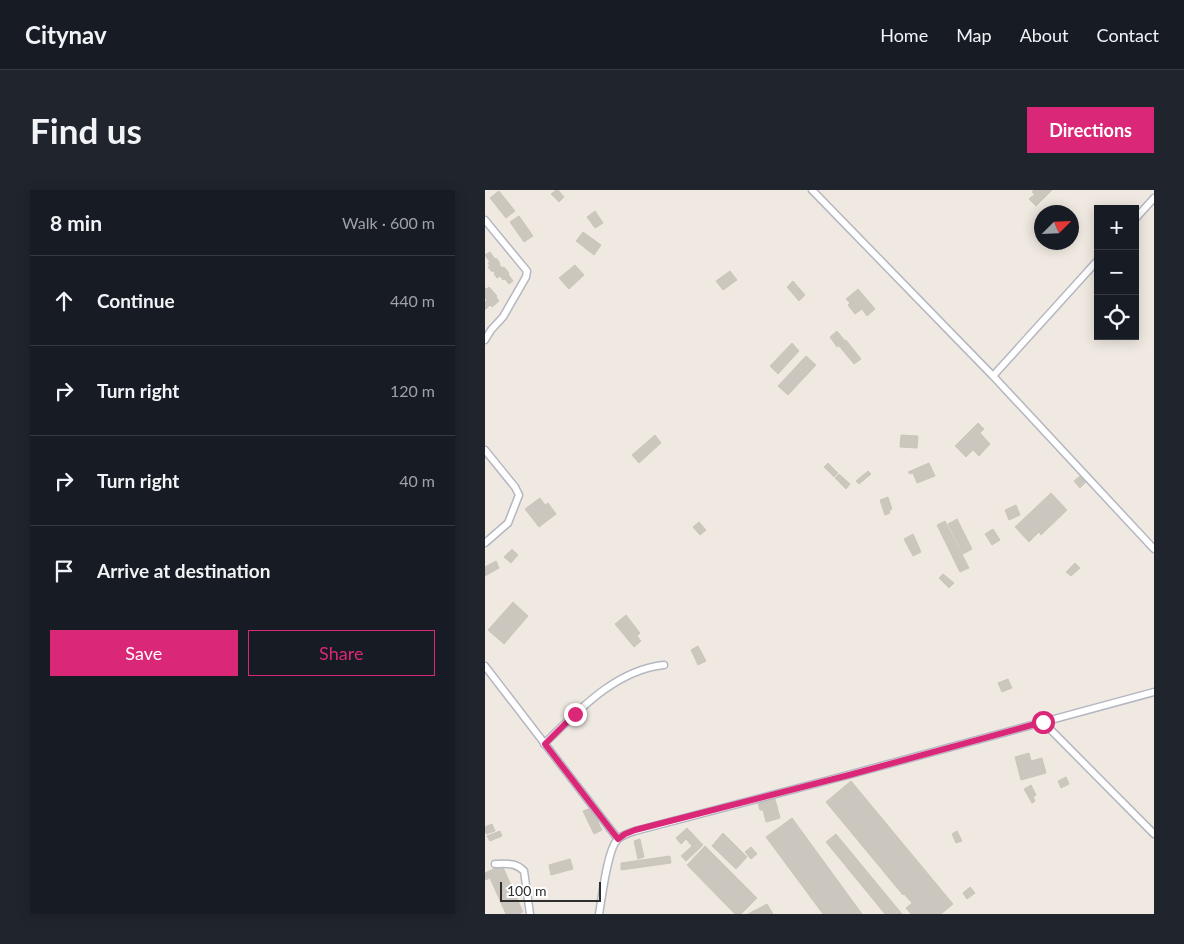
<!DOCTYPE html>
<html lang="en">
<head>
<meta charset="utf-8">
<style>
	body { margin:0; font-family:Lato,sans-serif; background:#20242c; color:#f1f3f6 }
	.controls { position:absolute; right:15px; top:15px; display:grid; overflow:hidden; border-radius:0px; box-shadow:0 2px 12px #0003 }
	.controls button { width:45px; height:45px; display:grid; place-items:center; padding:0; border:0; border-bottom:1px solid #363941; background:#171b24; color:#f1f3f6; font:25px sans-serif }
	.compass { position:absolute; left:549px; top:15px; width:45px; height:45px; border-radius:50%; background:#171b24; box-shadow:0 2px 12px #0003; rotate:66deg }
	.scale { position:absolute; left:15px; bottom:12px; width:101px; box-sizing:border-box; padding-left:5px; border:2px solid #2e2e2e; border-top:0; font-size:14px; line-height:18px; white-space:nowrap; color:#2e2e2e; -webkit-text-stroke:4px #fff; paint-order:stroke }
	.stop { position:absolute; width:15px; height:15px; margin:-11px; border:4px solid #db2777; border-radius:50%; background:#fff }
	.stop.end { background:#db2777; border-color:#fff; box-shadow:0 1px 5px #0008 }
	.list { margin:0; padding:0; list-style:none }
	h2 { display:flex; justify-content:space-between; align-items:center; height:65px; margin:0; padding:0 20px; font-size:21px }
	h2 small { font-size:16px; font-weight:400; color:#9ea1a6 }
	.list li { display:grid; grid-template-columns:32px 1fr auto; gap:15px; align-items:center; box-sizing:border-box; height:90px; padding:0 20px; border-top:1px solid #363941 }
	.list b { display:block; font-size:19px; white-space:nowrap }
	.list em { font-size:16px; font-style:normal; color:#9ea1a6 }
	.actions { display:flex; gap:10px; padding:15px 20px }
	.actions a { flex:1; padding:11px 0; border:1px solid #db2777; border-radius:0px; text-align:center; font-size:18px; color:#db2777 }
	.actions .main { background:#db2777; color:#fff }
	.icon { flex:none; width:28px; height:28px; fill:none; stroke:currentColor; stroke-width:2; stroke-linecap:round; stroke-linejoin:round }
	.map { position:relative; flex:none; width:669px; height:724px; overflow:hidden; border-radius:0px }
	header { display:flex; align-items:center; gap:30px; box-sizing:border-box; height:70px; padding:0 25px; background:#171b24; border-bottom:1px solid #363941 }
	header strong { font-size:24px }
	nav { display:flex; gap:28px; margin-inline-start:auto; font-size:18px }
	.intro { display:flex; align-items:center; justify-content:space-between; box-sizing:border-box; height:120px; padding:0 30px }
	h1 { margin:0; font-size:35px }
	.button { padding:12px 22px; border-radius:0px; background:#db2777; color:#fff; font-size:18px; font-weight:700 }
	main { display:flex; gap:30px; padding:0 30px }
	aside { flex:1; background:#171b24; border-radius:0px; box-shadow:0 2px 12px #0003 }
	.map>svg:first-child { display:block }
	.building { fill:#cbc7bf; stroke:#cbc5ba }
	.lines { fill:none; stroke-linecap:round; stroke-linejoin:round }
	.minor-casing { stroke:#b4b7c1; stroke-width:9 }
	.minor { stroke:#fff; stroke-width:6 }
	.route { stroke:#db2777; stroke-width:6 }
</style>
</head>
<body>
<header>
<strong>Citynav</strong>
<nav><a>Home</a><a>Map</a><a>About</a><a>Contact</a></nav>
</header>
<div class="intro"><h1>Find us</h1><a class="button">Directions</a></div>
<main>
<aside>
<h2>8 min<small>Walk · 600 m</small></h2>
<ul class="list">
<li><svg class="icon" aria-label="ahead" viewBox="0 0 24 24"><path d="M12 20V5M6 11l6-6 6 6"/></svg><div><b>Continue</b></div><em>440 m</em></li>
<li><svg class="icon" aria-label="right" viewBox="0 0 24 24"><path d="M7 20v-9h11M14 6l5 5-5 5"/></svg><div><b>Turn right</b></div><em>120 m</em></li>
<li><svg class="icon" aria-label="right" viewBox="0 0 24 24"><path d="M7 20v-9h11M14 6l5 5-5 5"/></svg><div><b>Turn right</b></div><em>40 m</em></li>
<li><svg class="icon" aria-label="arrive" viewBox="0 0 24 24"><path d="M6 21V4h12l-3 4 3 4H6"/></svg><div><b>Arrive at destination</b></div></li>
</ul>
<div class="actions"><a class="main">Save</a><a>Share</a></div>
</aside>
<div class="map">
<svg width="669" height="724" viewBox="0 0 669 724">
	<rect width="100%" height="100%" fill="#efe9e1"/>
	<path class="building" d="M71 0H73L79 7 74 12 66 4Z
		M549 0H567L551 16 544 9 550 4 547 2Z
		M14 1 30 21 21 28 5 8Z
		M110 21 118 33 110 38 102 27Z
		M34 26 48 46 39 52 25 32Z
		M98 42 116 55 109 65 91 51Z
		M5 62 10 69 11 68 15 73 14 74 17 78 19 77 24 83 23 84 28 91 24 94 20 89 18 90 15 86 12 88 9 84 10 83 8 80 7 82 3 77 5 76 3 73 5 72 0 65Z
		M90 75 99 85 84 99 74 88Z
		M245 81 252 90 238 100 231 91Z
		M308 91 320 105 314 111 302 97Z
		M4 97 12 106 11 107 14 111 7 117 5 115 0 120V112L2 110 0 108V98H1L2 99Z
		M373 99 390 119 382 126 377 119 370 124 363 115 365 113 361 109Z
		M352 141 360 151 352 157 345 147Z
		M361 150 376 169 369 174 354 156Z
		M307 153 314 161 293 184 285 176Z
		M321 166 331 175 303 205 293 196Z
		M493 233 499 239 495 243 505 254 494 266 488 260 481 267 470 256Z
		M170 245 176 253 154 273 147 265Z
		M416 245 433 246 432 258 415 257Z
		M343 273 353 283 349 287 339 277Z
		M444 273 450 286 432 293 428 283 425 284 423 282Z
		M383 281 386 284 374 294 371 291Z
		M354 284 365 294 361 299 350 288Z
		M595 286 601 292 595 298 589 291Z
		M566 303 582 320 556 345 554 342 544 352 530 337Z
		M403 307 407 319 404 321 405 323 400 325 395 310Z
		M55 308 60 315 63 313 71 324 54 337 40 319Z
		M531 315 535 325 524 330 520 320Z
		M472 329 487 359 478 364 463 334Z
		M460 331 484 378 475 382 452 335Z
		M214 332 221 340 215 345 208 337Z
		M508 339 515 350 507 355 500 344Z
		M428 344 436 362 428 366 419 349Z
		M27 359 33 365 26 373 19 367Z
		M11 371 14 378 0 386V377Z
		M590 373 595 378 586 386 581 382Z
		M458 384 469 393 464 398 454 388Z
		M28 412 43 426 19 454 3 440Z
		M141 425 155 443 152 446 156 451 149 457 130 434Z
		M213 456 221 471 213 475 206 460Z
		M523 489 527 498 517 502 513 493Z
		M544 563 546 571 557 568 561 583 536 590 530 567Z
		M581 587 584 594 576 598 573 591Z
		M366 591 468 714 456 724H426L421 718 427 713 419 704 418 705 341 612Z
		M546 595 551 605 548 607 550 611 547 613 539 599Z
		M290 609 295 628 281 632 278 620H275L273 613Z
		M106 618 117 640 109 644 98 621Z
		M307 628 377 724H338L281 647Z
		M7 634 10 641 1 644 0 637Z
		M202 638 218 655 201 671 196 666 207 656 201 649 196 654 191 648Z
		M15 641 17 646 5 651 2 646Z
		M472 641 477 651 471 653 467 644Z
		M238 643 262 667 251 679 227 656Z
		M351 644 417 724H400L341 652Z
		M155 649 159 667 153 669 149 651Z
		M220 656 272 708 256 724H250L202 675Z
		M266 657 272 664 266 669 260 662Z
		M185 666 186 673 136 680V673Z
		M85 669 88 679 66 685 64 675Z
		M17 675 38 722 34 724H21L5 688 0 690V683Z
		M485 697 490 703 482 709 478 703Z
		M282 714 288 724H263Z"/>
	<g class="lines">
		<g class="minor-casing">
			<path id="minor" d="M327 0 508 186 669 359
				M650 29 669 8
				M0 30 42 81 41 87 18 127 6 140 0 150
				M508 186 613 70
				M0 260 30 297 34 305 23 333 0 353
				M0 476 133 649
				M558 532 669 644
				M59 554C93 521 130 480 179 475
				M10 674C21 674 30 672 39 681L45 724
				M114 724C117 708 122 661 132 650 137 645 144 643 150 641L363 585 669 502"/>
		</g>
		<use href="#minor" class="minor"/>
	</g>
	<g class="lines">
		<path class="route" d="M90 524 60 554 133 649 140 644 150 640 364 585 558 532"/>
	</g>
</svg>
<div class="controls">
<button>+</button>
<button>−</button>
<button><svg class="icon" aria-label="locate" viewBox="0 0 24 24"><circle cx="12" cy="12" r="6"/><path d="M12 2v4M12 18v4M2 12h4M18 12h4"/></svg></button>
</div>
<svg class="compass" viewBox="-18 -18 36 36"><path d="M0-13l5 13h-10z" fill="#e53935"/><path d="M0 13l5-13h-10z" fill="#9ea1a6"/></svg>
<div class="scale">100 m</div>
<div class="stop" style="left:558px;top:532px"></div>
<div class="stop end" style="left:90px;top:524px"></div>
</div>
</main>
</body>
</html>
